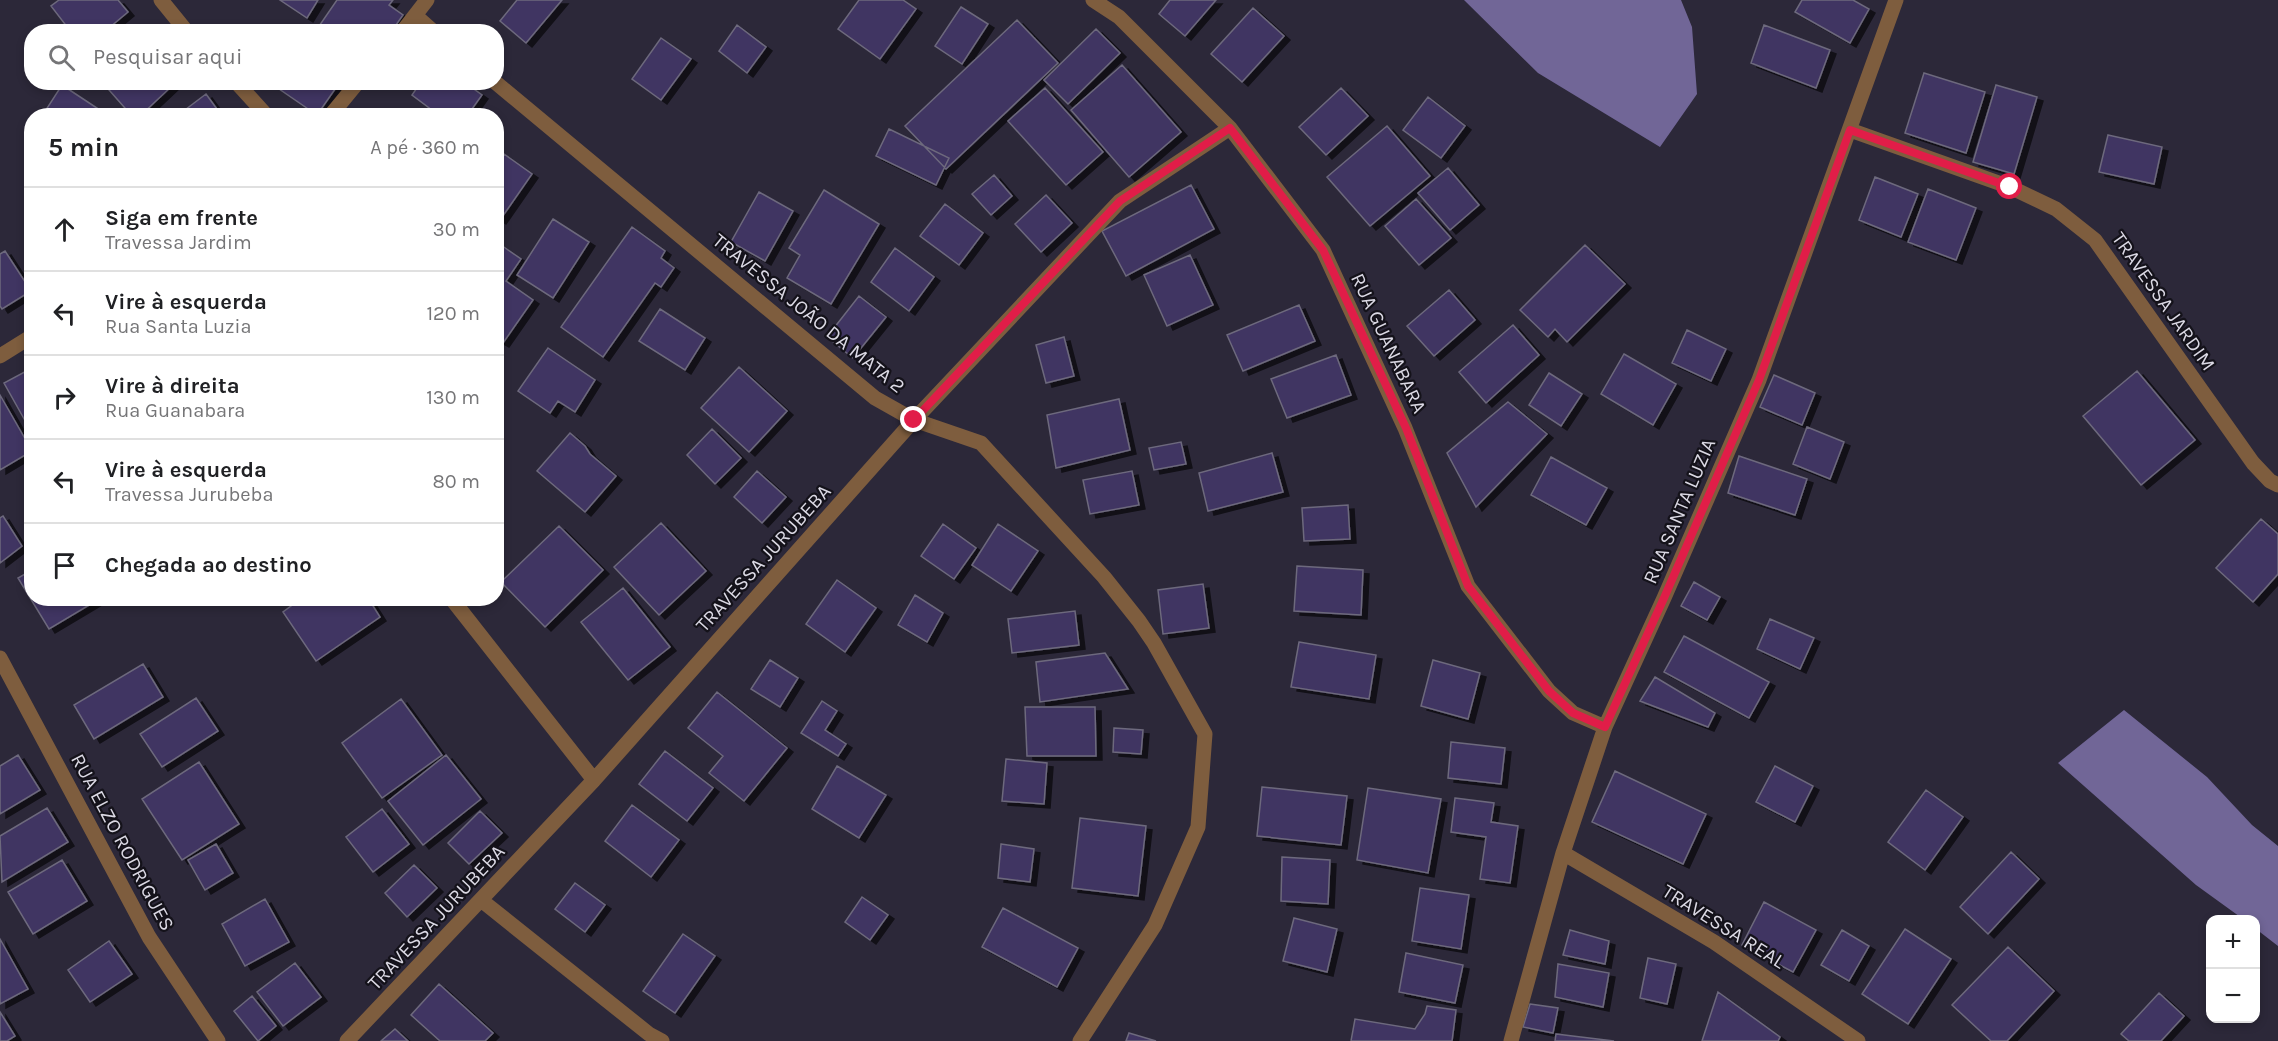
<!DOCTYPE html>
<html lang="pt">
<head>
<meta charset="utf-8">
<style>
	body { margin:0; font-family:Karla,sans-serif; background:#f2f2f2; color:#202124 }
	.controls { position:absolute; right:18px; bottom:18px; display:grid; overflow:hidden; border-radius:12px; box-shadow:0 3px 9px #0003 }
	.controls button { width:54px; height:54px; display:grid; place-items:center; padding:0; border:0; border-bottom:2px solid #e0e0e0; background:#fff; color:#202124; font:30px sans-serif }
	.stop { position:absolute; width:18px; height:18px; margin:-14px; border:4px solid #e11d48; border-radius:50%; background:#fff }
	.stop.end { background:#e11d48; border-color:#fff; box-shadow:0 2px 6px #0008 }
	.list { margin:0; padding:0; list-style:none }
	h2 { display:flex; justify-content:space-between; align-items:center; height:78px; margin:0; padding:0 24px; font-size:26px }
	h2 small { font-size:20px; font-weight:400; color:#757577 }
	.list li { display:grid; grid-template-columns:39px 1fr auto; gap:18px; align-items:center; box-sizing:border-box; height:84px; padding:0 24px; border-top:2px solid #e0e0e0 }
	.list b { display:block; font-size:22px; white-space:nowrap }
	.list p { margin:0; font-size:20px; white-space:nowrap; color:#757577 }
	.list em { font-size:20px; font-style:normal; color:#757577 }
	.icon { flex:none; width:33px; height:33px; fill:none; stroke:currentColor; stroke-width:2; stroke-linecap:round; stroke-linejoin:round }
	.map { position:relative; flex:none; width:2278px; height:1041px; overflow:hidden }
	.search { position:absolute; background:#fff; box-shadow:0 3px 9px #0003; left:24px; top:24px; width:480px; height:66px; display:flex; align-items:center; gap:15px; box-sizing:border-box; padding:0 21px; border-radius:24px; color:#757577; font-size:22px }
	.panel { position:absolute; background:#fff; box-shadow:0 3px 9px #0003; left:24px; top:108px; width:480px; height:498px; border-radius:24px }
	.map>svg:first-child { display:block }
	.water { fill:#716697 }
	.building { fill:#403462; stroke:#6d697d; stroke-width:1.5; filter:url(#shadow) }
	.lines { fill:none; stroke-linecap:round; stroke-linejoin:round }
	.minor { stroke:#7e5d3e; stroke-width:15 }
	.route { stroke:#e11d48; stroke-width:8 }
	.labels { text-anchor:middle; stroke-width:4.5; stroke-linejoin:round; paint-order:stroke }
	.street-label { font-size:20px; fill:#dbd9e4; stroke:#14121a }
</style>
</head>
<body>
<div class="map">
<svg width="2278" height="1041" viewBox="0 0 2278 1041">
	<defs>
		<filter id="shadow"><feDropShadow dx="6" dy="4" stdDeviation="0" flood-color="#0009"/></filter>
	</defs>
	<rect width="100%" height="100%" fill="#2c2839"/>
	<path class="water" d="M1464 0H1681L1692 27 1697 94 1660 147 1538 73Z
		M2124 710 2207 777 2252 825 2278 846V946L2256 929V920L2243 919 2196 885 2058 763Z"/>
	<path class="building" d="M59 0H118L128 12 104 32H71L51 6Z
		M280 0H318L307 18Z
		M337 0H393L389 5 403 15 391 32H315Z
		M517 0H562L526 43 500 21Z
		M859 0H903L916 9 880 59 838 29Z
		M1170 0H1216L1185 36 1159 14Z
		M1802 0H1853L1869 9 1850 43 1795 12Z
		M961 7 988 24 962 64 935 46Z
		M1253 8 1284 36 1242 82 1211 54Z
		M1017 20 1058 63 946 169 905 126Z
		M737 25 766 47 747 73 719 51Z
		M1764 25 1830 50 1816 88 1751 63Z
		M1096 29 1120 53 1068 104 1044 80Z
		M661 38 691 59 661 100 632 79Z
		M1122 65 1181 132 1129 177 1071 110Z
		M1924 73 1985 92 1966 153 1905 133Z
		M102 82H171L173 85 140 116H132Z
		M269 82H340L317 115Z
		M421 82H464L482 95 467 116H440L412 95Z
		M62 85 109 116H42Z
		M1996 85 2037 97 2014 174 1973 162Z
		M1045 88 1103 152 1066 185 1008 121Z
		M1341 88 1368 116 1326 155 1299 127Z
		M206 94 222 116H177Z
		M1428 97 1465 126 1441 158 1403 130Z
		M1387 126 1430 176 1370 226 1327 177Z
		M889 129 949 158 936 185 876 156Z
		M2108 135 2162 147 2154 184 2099 172Z
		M504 154 532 174 500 220 496 217V165Z
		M1448 168 1479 205 1450 230 1418 193Z
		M994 175 1012 196 991 215 972 194Z
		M1875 177 1918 194 1901 237 1859 220Z
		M1191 185 1214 229 1126 276 1102 231Z
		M1928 189 1976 208 1956 260 1908 242Z
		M824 190 879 224 831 304 787 278 800 255 789 248Z
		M759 192 793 211 765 261 731 242Z
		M1046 195 1072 223 1041 252 1015 224Z
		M1416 199 1451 238 1419 265 1385 226Z
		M945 204 983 233 959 265 920 236Z
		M553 219 589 242 553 298 517 275Z
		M632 227 665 251 661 258 674 268 661 287 655 283 603 357 561 327Z
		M501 245 521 259 506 281 533 300 503 343 496 339V251Z
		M1585 245 1625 284 1567 342 1555 329 1548 337 1520 310Z
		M895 248 934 277 909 311 871 282Z
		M5 251 31 291 2 309 0 306V254Z
		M1190 255 1213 305 1167 326 1144 275Z
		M1449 290 1475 320 1434 356 1407 326Z
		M859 296 886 317 853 358 827 337Z
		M1299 305 1315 341 1243 371 1227 335Z
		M660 309 705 338 685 370 639 341Z
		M1513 325 1539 355 1486 403 1459 372Z
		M1687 330 1726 349 1711 381 1672 363Z
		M1064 337 1074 376 1046 383 1036 345Z
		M548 348 595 380 575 412 558 401 550 413 518 391Z
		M1624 354 1676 384 1653 425 1601 394Z
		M1336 355 1351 395 1287 418 1271 379Z
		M739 367 787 411 749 452 701 408Z
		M32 368V433L4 383Z
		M2137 371 2195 440 2141 485 2083 416Z
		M1549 373 1582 394 1561 426 1529 405Z
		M1774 375 1815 393 1802 425 1760 407Z
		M0 395 32 451 0 470Z
		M1119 399 1130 450 1056 468 1047 415Z
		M1508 402 1547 434 1476 507 1447 453Z
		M1807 427 1844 442 1830 479 1793 464Z
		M712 429 741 458 715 484 687 455Z
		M570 433 585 446 590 454 616 476 585 512 537 471Z
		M1181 442 1186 464 1154 470 1149 448Z
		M1272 453 1283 492 1208 511 1199 473Z
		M1739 456 1807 479 1795 515 1728 493Z
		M1551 457 1607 488 1586 525 1531 495Z
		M757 471 786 497 762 523 734 497Z
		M1132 471 1139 505 1090 514 1083 480Z
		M1348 505 1350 539 1304 541 1302 508Z
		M3 516 22 546 0 563V518Z
		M2261 519 2278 534V574L2253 602 2216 568Z
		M661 523 706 571 659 615 614 567Z
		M943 524 976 548 954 579 921 556Z
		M998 524 1038 551 1011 591 972 565Z
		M559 526 603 570 545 627 501 582Z
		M1297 566 1363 570 1361 615 1294 611Z
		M32 570V598H101L49 629 18 578Z
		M837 580 876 608 845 652 806 624Z
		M1694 582 1720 597 1707 620 1681 606Z
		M1203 584 1209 628 1163 634 1158 590Z
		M623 588 670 647 628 680 581 622Z
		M915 595 943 613 927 642 898 625Z
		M302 598H368L380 617 316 661 283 612Z
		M1075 611 1079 645 1012 653 1008 619Z
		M1770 619 1814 638 1800 669 1757 649Z
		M1684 636 1769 682 1749 718 1664 672Z
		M1299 642 1376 655 1369 699 1291 687Z
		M1105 653 1128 689 1040 702 1036 662Z
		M770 660 798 678 780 707 751 689Z
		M1433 660 1480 673 1468 719 1421 706Z
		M143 664 163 697 94 739 74 705Z
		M1655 677 1715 713 1708 727 1640 701Z
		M717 692 787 748 744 801 709 773 723 756 688 728Z
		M196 698 218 731 162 767 140 734Z
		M401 699 442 755 382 798 342 743Z
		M822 701 837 711 825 730 846 744 838 756 801 733Z
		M1025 707H1095L1096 756H1027Z
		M1114 728 1143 730 1141 754 1113 752Z
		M1451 742 1505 748 1501 784 1448 778Z
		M665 751 713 788 687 821 639 784Z
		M18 755 40 790 0 814V766Z
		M446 755 481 799 423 845 388 801Z
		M1006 759 1047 763 1044 804 1002 801Z
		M199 762 239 824 182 860 142 799Z
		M837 766 886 795 859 838 812 809Z
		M1775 766 1813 786 1795 822 1756 802Z
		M1615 771 1706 814 1683 864 1592 822Z
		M1262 787 1347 796 1341 845 1257 836Z
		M1368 788 1441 799 1428 873 1357 860Z
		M1926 790 1963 817 1925 870 1888 842Z
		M1455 798 1494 803 1491 822 1518 826 1510 883 1480 879 1486 837 1451 832Z
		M632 805 679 840 651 877 605 841Z
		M47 808 68 842 2 882 0 836Z
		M382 809 409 844 373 872 346 837Z
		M480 811 502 833 469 864 448 843Z
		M1080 818 1146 826 1138 896 1072 888Z
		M216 844 233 873 205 890 188 860Z
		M1001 844 1034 849 1030 882 998 878Z
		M2011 852 2039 879 1988 934 1960 907Z
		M1282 857 1330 860 1328 904 1281 901Z
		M62 860 87 901 33 934 8 892Z
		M414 865 437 888 407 917 385 893Z
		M575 883 605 905 585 932 555 909Z
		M1420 888 1469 895 1461 949 1412 941Z
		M862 897 888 915 870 940 845 922Z
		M265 899 289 942 245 966 222 924Z
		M1764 902 1816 930 1793 972 1742 945Z
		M1003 908 1078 948 1057 987 982 947Z
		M1294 918 1337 929 1327 972 1283 961Z
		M1905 929 1951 959 1908 1024 1862 994Z
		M1570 930 1609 941 1605 964 1563 955Z
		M1842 930 1869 946 1849 981 1821 965Z
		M683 934 715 956 675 1013 643 991Z
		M0 939 28 989 0 1004Z
		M109 941 132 974 90 1002 68 970Z
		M2008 947 2054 991 2007 1041H1991L1952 1005Z
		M1406 953 1463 965 1455 1003 1399 992Z
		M1648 958 1676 964 1667 1004 1640 998Z
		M295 963 321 997 283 1026 257 992Z
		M1558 964 1609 973 1603 1007 1555 997Z
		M439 984 493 1033 485 1041H440L411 1015Z
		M1718 992 1780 1037 1778 1041H1702Z
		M2159 993 2184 1016 2161 1041H2129L2121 1034Z
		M252 996 276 1026 258 1041 234 1011Z
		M1530 1004 1558 1008 1553 1033 1523 1027Z
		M1427 1006 1456 1010 1452 1041H1351L1355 1019 1415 1029 1425 1014Z
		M0 1012 15 1036 7 1041H0Z
		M395 1029 408 1041H381Z
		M1129 1033 1156 1041H1126Z
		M1556 1034 1614 1041H1555Z"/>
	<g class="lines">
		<path class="minor" d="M161 0 187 32
			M1093 0 1119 17 1230 128 1323 250 1405 428 1468 586 1549 691 1573 713 1605 727
			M416 16 434 32
			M402 32 427 0
			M236 82 267 116
			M495 82 875 398 914 420 981 443 1104 577 1139 621 1154 643 1205 734 1198 827 1155 925 1080 1041
			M330 116 358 82
			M1850 130 2010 187 2056 209 2095 240 2253 463 2270 481 2278 485
			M0 356 32 336
			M451 598 594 780
			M0 658 149 937 218 1041
			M1563 853 1714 942 1858 1041
			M481 900 649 1034 662 1041
			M347 1041 594 780 914 420 1120 201 1230 128
			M1511 1041 1563 853 1605 727 1664 598 1759 380 1896 0"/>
	</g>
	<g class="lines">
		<path class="route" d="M914 420 1120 201 1230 128 1323 250 1406 428 1468 586 1549 691 1573 713 1605 727 1664 598 1759 380 1850 130 2010 187"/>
	</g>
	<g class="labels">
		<g class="street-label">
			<text transform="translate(2164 301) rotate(55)" y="7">TRAVESSA JARDIM</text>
			<text transform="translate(809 313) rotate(39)" y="7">TRAVESSA JOÃO DA MATA 2</text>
			<text transform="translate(1389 343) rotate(65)" y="7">RUA GUANABARA</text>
			<text transform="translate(1679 511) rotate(-67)" y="7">RUA SANTA LUZIA</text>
			<text transform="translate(763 558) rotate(-48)" y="7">TRAVESSA JURUBEBA</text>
			<text transform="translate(123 842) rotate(62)" y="7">RUA ELZO RODRIGUES</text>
			<text transform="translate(436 917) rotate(-47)" y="7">TRAVESSA JURUBEBA</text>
			<text transform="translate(1724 926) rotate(32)" y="7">TRAVESSA REAL</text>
		</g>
	</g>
</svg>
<div class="controls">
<button>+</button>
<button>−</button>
</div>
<div class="stop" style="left:2010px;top:187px"></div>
<div class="stop end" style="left:914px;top:420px"></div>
<div class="search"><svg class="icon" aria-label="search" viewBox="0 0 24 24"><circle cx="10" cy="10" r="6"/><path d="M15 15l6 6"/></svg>Pesquisar aqui</div>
<section class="panel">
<h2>5 min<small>A pé · 360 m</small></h2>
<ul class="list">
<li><svg class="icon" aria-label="ahead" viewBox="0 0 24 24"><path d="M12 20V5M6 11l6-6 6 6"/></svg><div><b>Siga em frente</b><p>Travessa Jardim</p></div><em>30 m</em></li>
<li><svg class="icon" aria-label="left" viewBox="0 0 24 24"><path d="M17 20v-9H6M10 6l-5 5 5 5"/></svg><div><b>Vire à esquerda</b><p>Rua Santa Luzia</p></div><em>120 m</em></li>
<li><svg class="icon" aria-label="right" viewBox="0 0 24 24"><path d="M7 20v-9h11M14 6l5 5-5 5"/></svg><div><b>Vire à direita</b><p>Rua Guanabara</p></div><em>130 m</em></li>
<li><svg class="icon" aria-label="left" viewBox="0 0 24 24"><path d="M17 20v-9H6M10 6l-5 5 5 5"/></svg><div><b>Vire à esquerda</b><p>Travessa Jurubeba</p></div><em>80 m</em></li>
<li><svg class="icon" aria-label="arrive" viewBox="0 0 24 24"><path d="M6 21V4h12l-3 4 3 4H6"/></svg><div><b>Chegada ao destino</b></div></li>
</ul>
</section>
</div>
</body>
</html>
